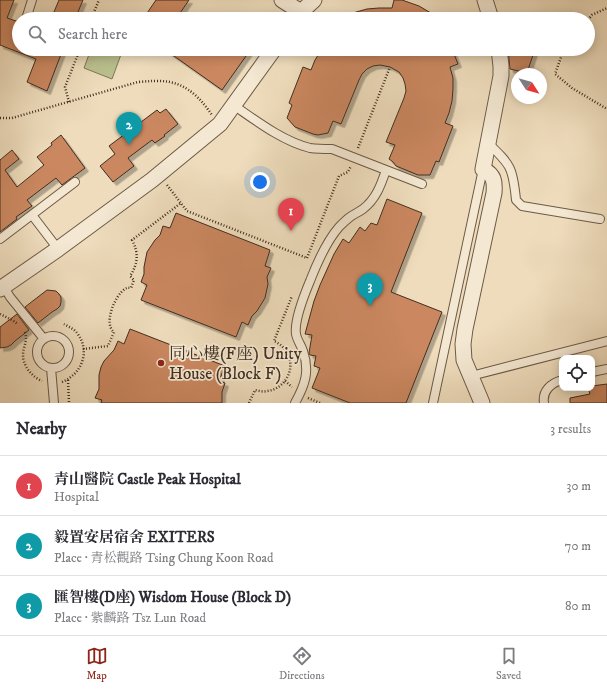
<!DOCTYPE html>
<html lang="en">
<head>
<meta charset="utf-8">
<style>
	body { margin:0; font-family:"IM FELL DW Pica","Noto Serif TC",serif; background:#f2f2f3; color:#2b2b33 }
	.controls { position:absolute; right:12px; bottom:12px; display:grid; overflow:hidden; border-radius:8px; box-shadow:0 2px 10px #0003 }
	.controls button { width:36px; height:36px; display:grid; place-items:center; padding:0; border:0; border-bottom:1px solid #e1e1e2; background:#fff; color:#2b2b33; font:20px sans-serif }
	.compass { position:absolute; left:511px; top:68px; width:36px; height:36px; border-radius:50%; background:#fff; box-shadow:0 2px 10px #0003; rotate:126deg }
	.you { position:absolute; left:260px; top:182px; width:14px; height:14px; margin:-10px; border:3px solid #fff; border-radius:50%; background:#1a73e8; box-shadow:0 0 0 6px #1a73e833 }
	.badge { display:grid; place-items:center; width:26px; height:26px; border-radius:50%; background:#8f2418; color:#fff; font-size:13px; font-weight:700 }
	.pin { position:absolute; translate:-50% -33px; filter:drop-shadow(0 1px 2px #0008) }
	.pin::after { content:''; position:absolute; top:21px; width:14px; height:12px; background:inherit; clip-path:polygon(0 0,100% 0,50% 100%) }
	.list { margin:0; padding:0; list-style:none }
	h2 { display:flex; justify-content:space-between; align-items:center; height:52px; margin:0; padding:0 16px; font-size:17px }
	h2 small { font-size:13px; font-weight:400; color:#7c7c81 }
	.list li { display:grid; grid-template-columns:26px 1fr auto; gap:12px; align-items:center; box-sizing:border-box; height:60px; padding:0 16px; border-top:1px solid #e1e1e2 }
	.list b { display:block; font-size:15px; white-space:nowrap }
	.list p { margin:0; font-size:13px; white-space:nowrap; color:#7c7c81 }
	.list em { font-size:13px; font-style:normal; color:#7c7c81 }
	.icon { flex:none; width:22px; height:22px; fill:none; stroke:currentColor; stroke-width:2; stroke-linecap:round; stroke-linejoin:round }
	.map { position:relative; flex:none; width:607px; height:403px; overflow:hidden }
	.search { position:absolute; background:#fff; box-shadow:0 2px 10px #0003; left:12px; right:12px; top:12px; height:44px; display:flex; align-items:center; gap:10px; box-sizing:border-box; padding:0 14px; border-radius:22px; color:#7c7c81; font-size:15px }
	.sheet { height:232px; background:#fff }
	nav { display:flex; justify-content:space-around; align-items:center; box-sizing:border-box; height:56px; border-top:1px solid #e1e1e2; background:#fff; font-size:11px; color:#7c7c81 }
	nav a { display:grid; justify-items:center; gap:2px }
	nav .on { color:#8f2418 }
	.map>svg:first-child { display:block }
	.green { fill:#bac08f; stroke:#7e7758 }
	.building { fill:#ca8760; stroke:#412e20; filter:url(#shadow) }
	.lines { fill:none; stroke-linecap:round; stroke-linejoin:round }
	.lane-casing { stroke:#6c5a47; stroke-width:10 }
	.street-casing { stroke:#6c5a47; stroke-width:17 }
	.path { stroke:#412e20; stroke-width:2.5; stroke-dasharray:1 2; stroke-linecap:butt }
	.lane { stroke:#f4e8d3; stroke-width:8 }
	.street { stroke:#f4e8d3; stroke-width:15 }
	.poi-dot { fill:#8f2418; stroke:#f4e8d3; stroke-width:1.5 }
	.labels { text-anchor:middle; stroke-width:3.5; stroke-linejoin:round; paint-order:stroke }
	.poi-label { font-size:17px; fill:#412e20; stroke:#f4e8d3; text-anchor:start }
</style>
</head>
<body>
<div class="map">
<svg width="607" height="403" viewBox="0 0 607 403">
	<defs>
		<filter id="shadow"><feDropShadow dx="3.5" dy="3.5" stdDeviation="0" flood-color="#0004"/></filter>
	</defs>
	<rect width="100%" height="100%" fill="#eedcbc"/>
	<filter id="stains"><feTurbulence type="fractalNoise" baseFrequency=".005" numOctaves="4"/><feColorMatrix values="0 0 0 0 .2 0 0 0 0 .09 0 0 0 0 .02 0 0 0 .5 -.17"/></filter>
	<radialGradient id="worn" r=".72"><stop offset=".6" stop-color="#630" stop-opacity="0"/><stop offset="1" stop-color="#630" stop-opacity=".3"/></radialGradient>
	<path class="green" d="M91 49H123L112 79 84 68Z"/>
	<path class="building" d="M0 0H14L7 18 19 22V49H63L47 91 27 82 36 59 0 45Z
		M59 0H83L75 19H51Z
		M156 0H189L176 19H143Z
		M394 0H402L419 6 441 19H343L342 16 367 9 379 8H392Z
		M164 49H201L207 53 210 49H251L222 90Z
		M322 49H452L458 64 450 67 453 78V89L452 101 449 113 445 123 453 126 439 162 436 161 430 175H418L401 168 396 166 393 162 389 159 395 145 386 142 404 98 406 91 405 84 403 78 399 72 390 67 380 65 373 66 367 69 362 74 359 80 341 124 333 121 328 133 318 135 313 134 295 127 287 118 292 105 289 103 303 67 311 70 315 60Z
		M508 49H535L527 73 510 69Z
		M166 109 178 124 164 135 165 136 155 143 152 140 128 158 134 166 113 182 100 166 115 154 109 146 157 110 160 113Z
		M61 135 85 168 62 185 56 178 27 200 32 206 16 217 17 219 0 232V160L12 150 19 159 5 170 17 187 44 165 37 157 52 145 51 143Z
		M387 199 422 213 391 292 442 312 406 403H350L312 388 320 368 314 366 316 356 310 355 309 353 312 335 305 334 314 301 320 285 334 254 343 239 349 243 360 227 365 231 371 223 377 225Z
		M176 213 270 250 265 266 271 268 267 277 268 284 265 298 257 311 252 316 248 325 242 322 236 337 141 300 147 285 141 282 144 274V267L147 252 155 240 160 235 163 226 170 228Z
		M47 290 56 291 59 294 61 297V302L60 306 57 309 52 312 38 323 25 307Z
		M17 314 29 330 15 341 11 345 7 347 0 348V327Z
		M130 329 225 366 219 381 225 383 222 392V403H101L102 400 95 398 99 389V375L101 367 104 361 114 350 118 341 124 344Z
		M607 384V403H570V398L590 394 588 388H592V386Z"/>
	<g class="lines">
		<g class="lane-casing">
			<path id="lane" d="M26 19 32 0
				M239 109C259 123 285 142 310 148 318 149 325 149 332 149L422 184
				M488 143C511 165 513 168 516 200L522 206 600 219
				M32 215 58 249
				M0 239 75 182
				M4 287 10 297 44 339
				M37 352a16 16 0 1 1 32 0a16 16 0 1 1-32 0Z
				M51 368 54 403
				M592 372 607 369
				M471 376 607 341
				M295 403C305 385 310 371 303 351 301 345 297 340 296 334 294 321 305 293 310 281 317 263 326 242 339 227 342 224 346 220 350 217 354 214 359 212 363 209 376 199 381 185 386 170
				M433 403 483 169
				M544 403C542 391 551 383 562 380"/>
		</g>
		<g class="street-casing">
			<path id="street" d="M282 0 301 12
				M485 0 491 19
				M295 19 301 12 314 0
				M0 289 58 249 152 180 220 124 274 49
				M482 403 464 360 463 344 465 329 494 193C495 181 494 175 483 169L501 76V66L499 49"/>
		</g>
		<path class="path" d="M91 19 99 0
			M588 20 592 15 607 8
			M564 49 555 74 572 88 607 109
			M69 102 65 87 80 49
			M0 118H12L138 82C161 80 177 79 195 95 202 101 207 108 212 115
			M358 148 390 67
			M167 185 187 211 307 258
			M307 258 339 176 348 172 351 166
			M0 314 12 320 18 324
			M25 332C28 341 23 347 23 355 23 366 32 377 42 381
			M83 349 108 346 114 332C103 324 115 295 125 289 128 287 128 288 131 288L134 280 130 276C138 264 139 253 132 240L181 203
			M68 380 69 403
			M285 381 292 387
			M62 382C82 374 91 351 77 333 74 329 69 327 64 324
			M308 398 320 403
			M249 403 255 390C259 391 263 392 267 391 286 389 297 367 286 351 283 346 278 343 274 341L292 296"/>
		<use href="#lane" class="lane"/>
		<use href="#street" class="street"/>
	</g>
	<circle class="poi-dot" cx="161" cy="363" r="4"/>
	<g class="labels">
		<g class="poi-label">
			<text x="169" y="359">同心樓(F座) Unity<tspan x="169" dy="20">House (Block F)</tspan></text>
		</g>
	</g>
	<rect width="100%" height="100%" filter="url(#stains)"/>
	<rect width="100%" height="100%" fill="url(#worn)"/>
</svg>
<div class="controls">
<button><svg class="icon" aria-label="locate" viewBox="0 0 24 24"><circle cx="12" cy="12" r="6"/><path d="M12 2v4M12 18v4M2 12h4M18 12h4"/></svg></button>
</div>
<svg class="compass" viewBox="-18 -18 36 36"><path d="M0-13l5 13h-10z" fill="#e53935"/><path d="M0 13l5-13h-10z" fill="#7c7c81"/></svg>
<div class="you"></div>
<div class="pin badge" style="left:291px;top:231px;background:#e0444e">1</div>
<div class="pin badge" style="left:129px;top:145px;background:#0f9aa8">2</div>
<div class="pin badge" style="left:370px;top:306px;background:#0f9aa8">3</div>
<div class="search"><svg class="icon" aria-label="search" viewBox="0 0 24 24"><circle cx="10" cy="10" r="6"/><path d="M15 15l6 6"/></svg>Search here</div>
</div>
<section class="sheet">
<h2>Nearby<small>3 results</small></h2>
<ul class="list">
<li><span class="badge" style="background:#e0444e">1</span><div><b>青山醫院 Castle Peak Hospital</b><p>Hospital</p></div><em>30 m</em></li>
<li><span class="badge" style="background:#0f9aa8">2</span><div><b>毅置安居宿舍 EXITERS</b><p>Place · 青松觀路 Tsing Chung Koon Road</p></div><em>70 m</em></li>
<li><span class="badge" style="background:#0f9aa8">3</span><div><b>匯智樓(D座) Wisdom House (Block D)</b><p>Place · 紫麟路 Tsz Lun Road</p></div><em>80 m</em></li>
</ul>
</section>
<nav>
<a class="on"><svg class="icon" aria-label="map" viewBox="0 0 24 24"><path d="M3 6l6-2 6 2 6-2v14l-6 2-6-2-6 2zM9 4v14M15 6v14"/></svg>Map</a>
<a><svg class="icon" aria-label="directions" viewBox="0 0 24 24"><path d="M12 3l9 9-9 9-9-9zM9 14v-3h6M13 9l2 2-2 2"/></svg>Directions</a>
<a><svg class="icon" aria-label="saved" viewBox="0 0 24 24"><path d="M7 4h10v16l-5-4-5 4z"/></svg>Saved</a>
</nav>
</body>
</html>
